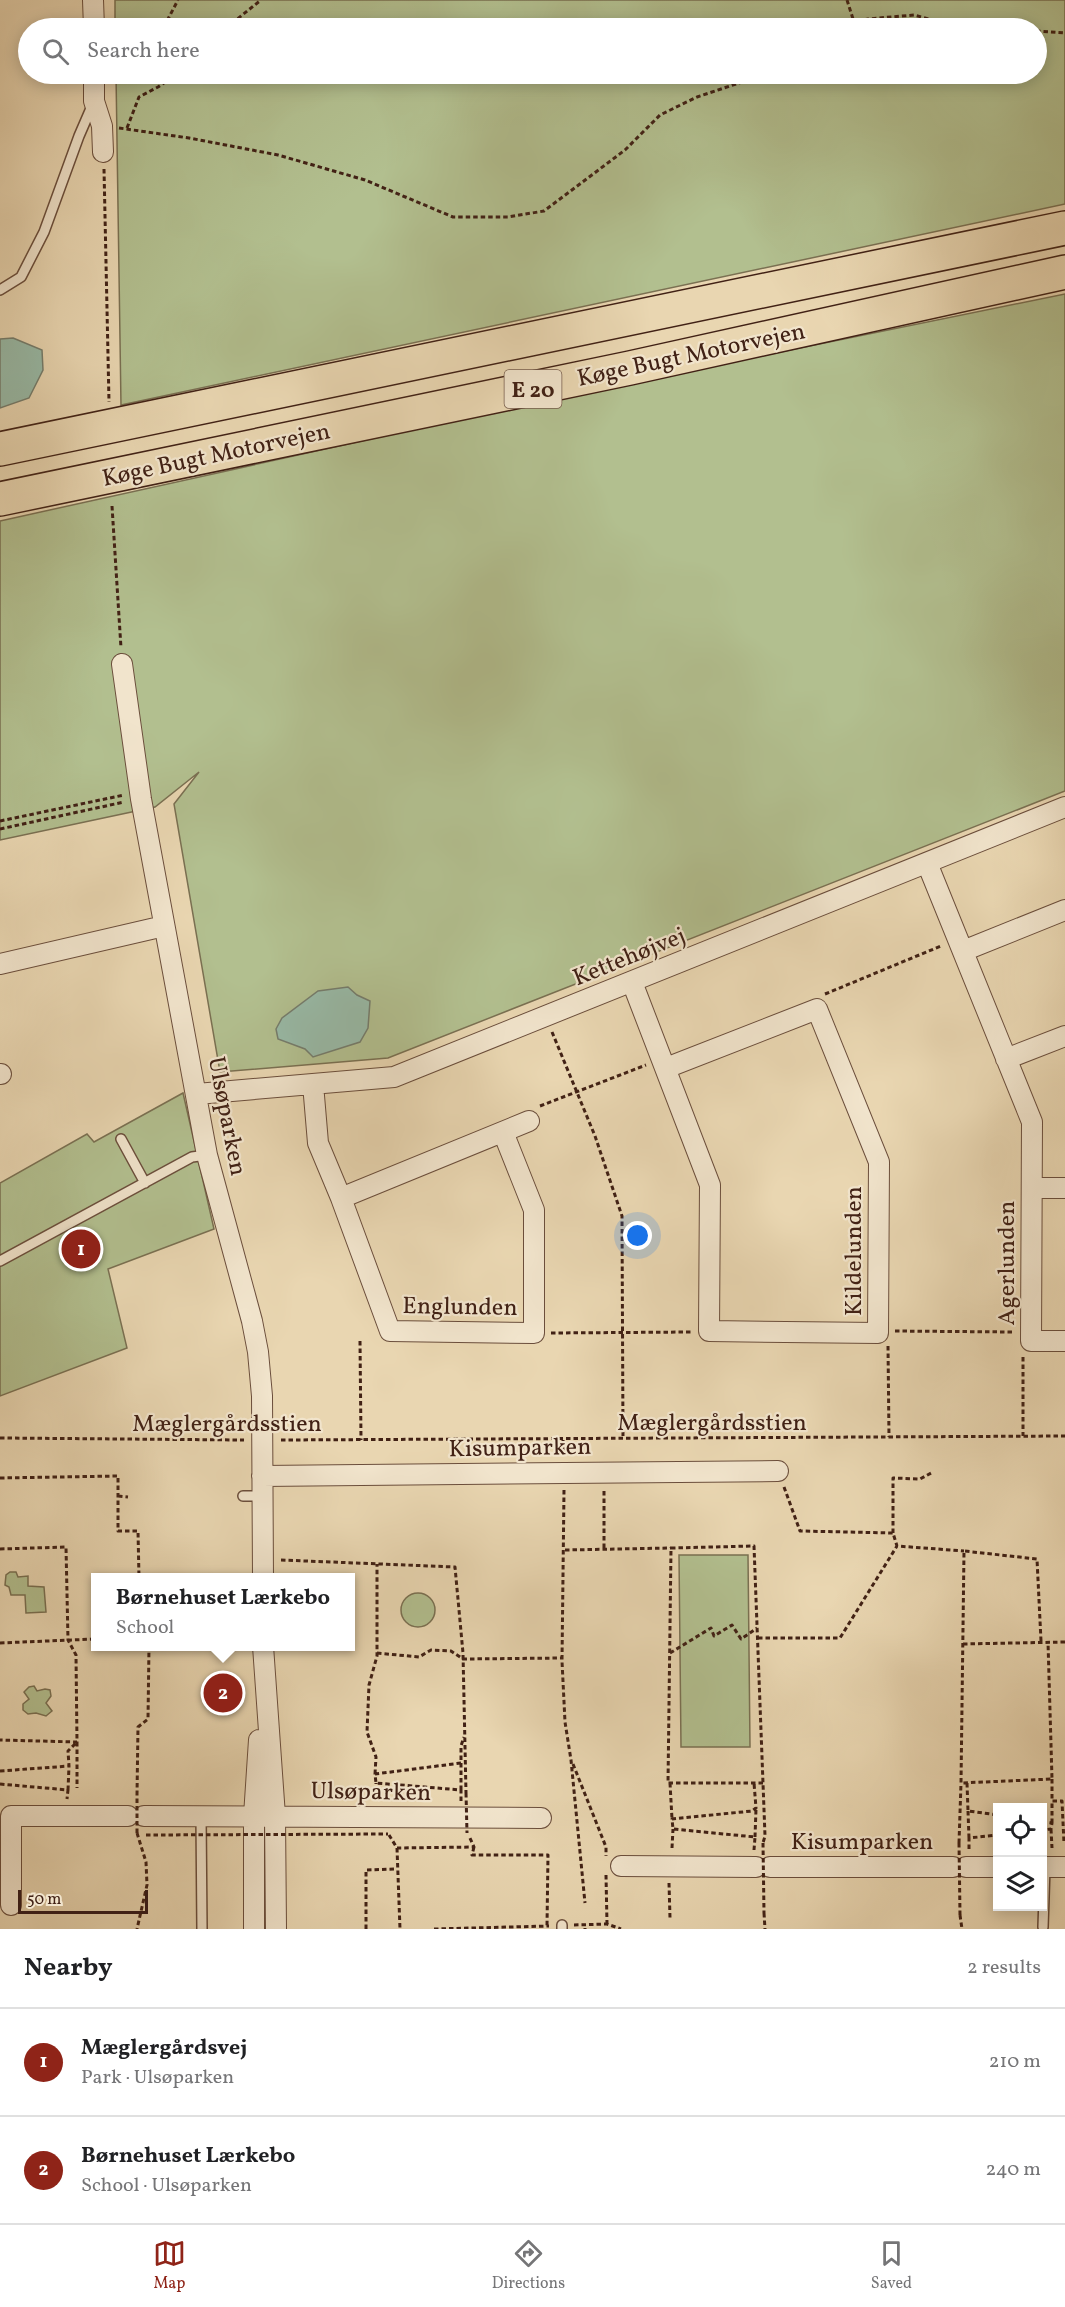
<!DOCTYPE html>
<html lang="en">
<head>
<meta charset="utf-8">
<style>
	body { margin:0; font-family:Vollkorn,serif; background:#f2f2f2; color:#202124 }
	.controls { position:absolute; right:18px; bottom:18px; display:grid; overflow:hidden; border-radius:0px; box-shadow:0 3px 15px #0003 }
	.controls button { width:54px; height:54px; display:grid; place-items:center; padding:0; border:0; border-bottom:2px solid #e0e0e0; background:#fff; color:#202124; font:30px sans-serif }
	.scale { position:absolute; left:18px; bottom:15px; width:130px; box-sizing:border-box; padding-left:6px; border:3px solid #412115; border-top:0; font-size:16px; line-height:21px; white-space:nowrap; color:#412115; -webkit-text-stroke:4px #f1e4cc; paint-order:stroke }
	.you { position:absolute; left:638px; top:1236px; width:21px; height:21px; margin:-15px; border:4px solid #fff; border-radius:50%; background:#1a73e8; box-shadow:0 0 0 9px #1a73e833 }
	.badge { display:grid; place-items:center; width:39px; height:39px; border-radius:50%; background:#8f2418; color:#fff; font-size:20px; font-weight:700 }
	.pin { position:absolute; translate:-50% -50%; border:3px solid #fff; box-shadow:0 2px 6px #0006 }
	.popup { position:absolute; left:91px; top:1573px; width:264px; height:78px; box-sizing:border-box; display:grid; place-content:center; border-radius:0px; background:#fff; filter:drop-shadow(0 2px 4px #0005); font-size:20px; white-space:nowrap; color:#757577 }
	.popup b { font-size:22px; color:#202124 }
	.popup::after { content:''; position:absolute; left:50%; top:100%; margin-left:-12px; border:12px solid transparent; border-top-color:#fff }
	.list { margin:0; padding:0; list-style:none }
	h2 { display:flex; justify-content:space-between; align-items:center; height:78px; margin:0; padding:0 24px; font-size:26px }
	h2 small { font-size:20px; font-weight:400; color:#757577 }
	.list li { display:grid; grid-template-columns:39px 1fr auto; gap:18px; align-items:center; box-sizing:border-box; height:108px; padding:0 24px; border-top:2px solid #e0e0e0 }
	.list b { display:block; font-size:22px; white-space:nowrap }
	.list p { margin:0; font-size:20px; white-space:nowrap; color:#757577 }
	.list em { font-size:20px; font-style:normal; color:#757577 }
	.icon { flex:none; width:33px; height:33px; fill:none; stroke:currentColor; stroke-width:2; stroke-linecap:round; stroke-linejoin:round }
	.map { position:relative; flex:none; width:1065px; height:1929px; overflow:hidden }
	.search { position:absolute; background:#fff; box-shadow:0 3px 15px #0003; left:18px; right:18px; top:18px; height:66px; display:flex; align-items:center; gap:15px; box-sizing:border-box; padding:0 21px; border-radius:33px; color:#757577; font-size:22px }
	.sheet { height:294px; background:#fff }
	nav { display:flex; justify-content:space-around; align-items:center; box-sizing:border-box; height:84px; border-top:2px solid #e0e0e0; background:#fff; font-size:16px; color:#757577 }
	nav a { display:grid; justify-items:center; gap:3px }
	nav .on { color:#8f2418 }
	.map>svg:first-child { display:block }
	.green { fill:#b2bf8f; stroke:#7a7052; stroke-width:1.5 }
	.water { fill:#98baa7; stroke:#757d6d; stroke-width:1.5 }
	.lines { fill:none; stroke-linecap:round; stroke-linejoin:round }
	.lane-casing { stroke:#6b4e3c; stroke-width:12 }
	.street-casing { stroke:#6b4e3c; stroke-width:22 }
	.highway-casing { stroke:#412115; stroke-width:36 }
	.path { stroke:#412115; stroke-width:3; stroke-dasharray:4.5 3; stroke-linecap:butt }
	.lane { stroke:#f1e4cc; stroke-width:9 }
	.street { stroke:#f1e4cc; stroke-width:20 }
	.highway { stroke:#e9d6b1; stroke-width:33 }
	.path-bridge { stroke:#412115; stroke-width:3; stroke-dasharray:4.5 3; stroke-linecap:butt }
	.labels { text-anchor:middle; stroke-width:4.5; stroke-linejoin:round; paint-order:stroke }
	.shield { fill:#f1e4cc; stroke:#765c4c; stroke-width:1.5 }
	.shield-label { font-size:22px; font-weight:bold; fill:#412115 }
	.street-label { font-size:24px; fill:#412115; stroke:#f1e4cc }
</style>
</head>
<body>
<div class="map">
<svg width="1065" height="1929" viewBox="0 0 1065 1929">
	<rect width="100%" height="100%" fill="#e9d6b1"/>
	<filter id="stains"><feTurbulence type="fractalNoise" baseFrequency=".00333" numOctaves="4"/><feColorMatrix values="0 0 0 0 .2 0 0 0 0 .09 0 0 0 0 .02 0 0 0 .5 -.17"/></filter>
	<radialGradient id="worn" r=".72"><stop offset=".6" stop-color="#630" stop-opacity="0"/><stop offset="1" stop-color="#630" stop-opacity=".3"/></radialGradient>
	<path class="green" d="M115 0H1065V204L121 405 116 74H1036V28H115Z
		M1065 294V791L388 1058 220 1072 174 804 199 772 155 807 0 840V521L579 393Z
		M183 1093 214 1229 108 1269 127 1348 0 1396V1183L87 1134 94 1142Z
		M679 1555H748L750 1747H681Z
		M10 1572H16L18 1577 28 1576V1586L44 1587 46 1612 26 1613 25 1595H11L9 1587 5 1585 6 1575Z
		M401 1610a17 17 0 1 1 34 0a17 17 0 1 1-34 0Z
		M34 1686 37 1691 45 1689 50 1690 51 1696 46 1703 52 1711 46 1716 36 1713 28 1714 23 1710V1704L29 1699 24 1692 29 1687Z"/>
	<path class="water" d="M13 338 42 350 43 370 29 398 0 408V339Z
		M348 987 357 995 370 1001 368 1028 360 1042 313 1057 305 1049 278 1039 276 1029 282 1018 318 991Z"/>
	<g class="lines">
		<g class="lane-casing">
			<path id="lane" d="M0 290 21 277 44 232 79 136 92 106
				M121 1139 145 1183
				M0 1261 192 1157 207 1155
				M243 1496H263
				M201 1816 202 1929
				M562 1925V1929
				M1043 1927 1045 1867"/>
		</g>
		<g class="street-casing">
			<path id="street" d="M93 0 94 28
				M94 74V101L102 126 103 152
				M122 664 141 799 207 1155 252 1321 258 1352 262 1396 263 1578
				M927 863 1032 1122 1031 1341H1065
				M963 951 1065 910
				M0 964 164 926
				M632 982 710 1185 709 1331 878 1333 879 1162 817 1009 666 1068
				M1006 1059 1065 1036
				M0 1074H1
				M313 1084 318 1143 341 1198 390 1331 534 1333V1210L503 1132
				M197 1094 394 1077 1065 807
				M1032 1188H1065
				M341 1198 529 1121
				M262 1476 778 1471
				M263 1646 275 1816 276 1929
				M144 1816 541 1818
				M621 1866 756 1867
				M770 1867H953
				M966 1867H998
				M1042 1867H1065
				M11 1905V1816H128
				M254 1929V1816L259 1740"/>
		</g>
		<g class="highway-casing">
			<path id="highway" d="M0 449 1065 228
				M0 499 630 368 1065 272"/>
		</g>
		<path class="path" d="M847 0 854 22
			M166 28 168 19 178 0
			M226 28 261 0
			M828 28 868 19 914 15 947 24 1014 28
			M1036 31 1065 33
			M119 128 189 138 278 155 365 180 453 217H508L544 211 625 150 660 115 697 97 766 74
			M127 128 139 97 158 87 177 74
			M104 169 109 402
			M112 506 121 648
			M0 821 124 795
			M0 829 124 802
			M825 994 941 946
			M552 1032 595 1136 622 1216 623 1438
			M540 1106 646 1065
			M895 1331 1014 1332
			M551 1333 692 1332
			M360 1341 361 1440
			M888 1346 889 1437
			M1023 1357V1436
			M0 1438 244 1440
			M281 1440 1065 1436
			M563 1440 564 1456
			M0 1478 118 1476V1531H138L139 1578
			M784 1487 800 1531 893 1533 897 1546 964 1551
			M564 1490 562 1661 565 1722 571 1760 585 1903
			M604 1491V1549
			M118 1496 128 1497
			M893 1533V1478L920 1479 933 1472
			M0 1549 66 1547 68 1640 76 1655 77 1742 0 1740
			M565 1550 671 1548
			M281 1560 455 1567 463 1653 466 1793
			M758 1638H840L897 1546
			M1041 1641 1037 1559 964 1551 961 1783 1052 1779 1048 1642
			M0 1643 95 1639
			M963 1644 1065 1642
			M377 1653 419 1657 431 1650 451 1651 463 1659 562 1658
			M670 1653 711 1628 714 1636 732 1625 741 1639 757 1628
			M77 1742V1788
			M461 1763V1790
			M573 1764 606 1847V1856
			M0 1771 69 1766 68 1751 77 1742
			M375 1774 376 1757 367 1732 369 1685 377 1656V1564
			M1052 1779V1801H1062L1064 1843
			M670 1783 672 1819
			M763 1783H668L671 1548 754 1546 765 1836 763 1843
			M967 1783 968 1811 998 1815
			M0 1784 68 1790 67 1799
			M68 1790 69 1766
			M137 1795 138 1727 148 1719 149 1646
			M376 1799V1783
			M461 1801V1790L376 1783 375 1774 461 1763V1746L464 1737
			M968 1811 969 1838
			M1042 1822 1052 1823 1051 1829 1042 1830
			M1052 1823V1801
			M1051 1829 1052 1848
			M137 1833 146 1862 147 1885 137 1929
			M389 1835 397 1848 474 1847 469 1836
			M755 1837 756 1809
			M959 1843 961 1783
			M474 1847 472 1855H548L547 1926
			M397 1848 400 1929
			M672 1848 673 1829
			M969 1849V1838L998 1835
			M754 1850 755 1837 673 1829 672 1819 752 1811 756 1808 754 1783
			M606 1875 607 1924
			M669 1883 670 1918
			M764 1913 765 1929
			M960 1915 962 1929
			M574 1925 607 1924 621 1929
			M585 1928V1929
			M366 1929V1870L397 1869
			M434 1929 549 1926"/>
		<use href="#lane" class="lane"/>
		<use href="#street" class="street"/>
		<use href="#highway" class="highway"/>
		<path class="path-bridge" d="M466 1793 467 1833
			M137 1833V1795
			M146 1835 388 1834
			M763 1843 764 1913
			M959 1843 960 1915"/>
	</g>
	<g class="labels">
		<rect class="shield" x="504.5" y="370" width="57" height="38" rx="4.5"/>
		<g class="shield-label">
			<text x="533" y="397">E 20</text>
		</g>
		<g class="street-label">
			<text transform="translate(691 354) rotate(-12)" y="8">Køge Bugt Motorvejen</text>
			<text transform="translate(216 454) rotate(-12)" y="8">Køge Bugt Motorvejen</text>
			<text transform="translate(629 956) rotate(-22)" y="8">Kettehøjvej</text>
			<text transform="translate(228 1116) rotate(79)" y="8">Ulsøparken</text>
			<text transform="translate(853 1251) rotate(-90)" y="8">Kildelunden</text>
			<text transform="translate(1006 1263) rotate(-90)" y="8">Agerlunden</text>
			<text transform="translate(460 1306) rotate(1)" y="8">Englunden</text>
			<text x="712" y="1430">Mæglergårdsstien</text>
			<text x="227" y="1431">Mæglergårdsstien</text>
			<text transform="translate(520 1447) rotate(-1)" y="8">Kisumparken</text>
			<text transform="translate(371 1791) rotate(1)" y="8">Ulsøparken</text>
			<text x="862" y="1849">Kisumparken</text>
		</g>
	</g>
	<rect width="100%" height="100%" filter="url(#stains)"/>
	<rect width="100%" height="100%" fill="url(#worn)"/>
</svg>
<div class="controls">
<button><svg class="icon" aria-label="locate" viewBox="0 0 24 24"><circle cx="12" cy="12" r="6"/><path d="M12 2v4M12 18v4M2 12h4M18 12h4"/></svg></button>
<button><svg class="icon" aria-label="layers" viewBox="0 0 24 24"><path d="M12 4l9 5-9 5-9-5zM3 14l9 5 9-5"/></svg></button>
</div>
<div class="scale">50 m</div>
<div class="you"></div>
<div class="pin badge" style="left:81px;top:1249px">1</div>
<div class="pin badge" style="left:223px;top:1693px">2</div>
<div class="popup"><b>Børnehuset Lærkebo</b>School</div>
<div class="search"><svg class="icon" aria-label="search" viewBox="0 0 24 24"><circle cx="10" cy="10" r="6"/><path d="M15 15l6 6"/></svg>Search here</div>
</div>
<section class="sheet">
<h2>Nearby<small>2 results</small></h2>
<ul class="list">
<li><span class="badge">1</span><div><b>Mæglergårdsvej</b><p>Park · Ulsøparken</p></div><em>210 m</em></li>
<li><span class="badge">2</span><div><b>Børnehuset Lærkebo</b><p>School · Ulsøparken</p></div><em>240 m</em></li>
</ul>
</section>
<nav>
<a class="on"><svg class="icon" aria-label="map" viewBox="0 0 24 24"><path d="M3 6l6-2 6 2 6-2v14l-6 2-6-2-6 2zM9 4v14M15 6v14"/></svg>Map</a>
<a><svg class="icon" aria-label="directions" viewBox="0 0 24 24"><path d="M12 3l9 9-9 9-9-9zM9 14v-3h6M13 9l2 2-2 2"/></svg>Directions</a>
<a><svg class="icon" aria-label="saved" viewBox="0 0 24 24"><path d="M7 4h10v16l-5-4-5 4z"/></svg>Saved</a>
</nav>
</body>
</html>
